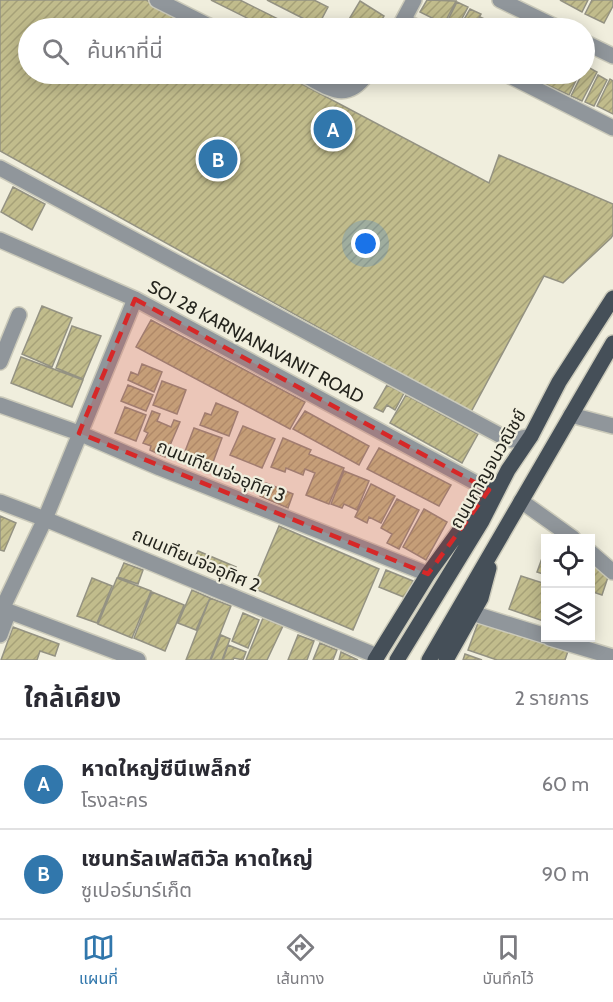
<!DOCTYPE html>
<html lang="th">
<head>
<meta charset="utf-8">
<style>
	body { margin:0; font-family:Cabin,"Noto Sans Thai",sans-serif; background:#f7f7f7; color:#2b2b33 }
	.controls { position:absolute; right:18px; bottom:18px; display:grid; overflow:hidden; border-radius:0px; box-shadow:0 3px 15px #0003 }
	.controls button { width:54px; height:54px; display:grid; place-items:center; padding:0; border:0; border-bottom:2px solid #e1e1e2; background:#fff; color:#2b2b33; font:30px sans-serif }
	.you { position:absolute; left:366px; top:244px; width:21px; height:21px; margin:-15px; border:4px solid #fff; border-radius:50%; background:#1a73e8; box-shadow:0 0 0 9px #1a73e833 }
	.badge { display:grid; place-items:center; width:39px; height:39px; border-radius:50%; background:#3177ac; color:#fff; font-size:20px; font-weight:700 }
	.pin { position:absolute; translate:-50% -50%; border:3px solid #fff; box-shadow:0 2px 6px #0006 }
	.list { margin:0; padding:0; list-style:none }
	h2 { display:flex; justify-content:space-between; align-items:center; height:78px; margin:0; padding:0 24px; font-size:26px }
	h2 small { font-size:20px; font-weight:400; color:#7c7c81 }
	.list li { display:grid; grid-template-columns:39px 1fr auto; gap:18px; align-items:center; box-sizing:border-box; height:90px; padding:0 24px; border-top:2px solid #e1e1e2 }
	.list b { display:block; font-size:22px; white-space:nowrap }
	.list p { margin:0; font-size:20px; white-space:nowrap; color:#7c7c81 }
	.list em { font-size:20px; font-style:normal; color:#7c7c81 }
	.icon { flex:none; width:33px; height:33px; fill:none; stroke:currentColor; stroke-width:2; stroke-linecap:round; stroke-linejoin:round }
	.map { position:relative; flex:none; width:613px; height:660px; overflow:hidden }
	.search { position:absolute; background:#fff; box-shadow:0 3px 15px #0003; left:18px; right:18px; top:18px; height:66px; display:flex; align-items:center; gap:15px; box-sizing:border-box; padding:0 21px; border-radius:33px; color:#7c7c81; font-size:22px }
	.sheet { height:258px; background:#fff }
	nav { display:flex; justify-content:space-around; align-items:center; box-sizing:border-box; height:84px; border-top:2px solid #e1e1e2; background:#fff; font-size:16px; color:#7c7c81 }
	nav a { display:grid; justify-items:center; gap:3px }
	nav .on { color:#3177ac }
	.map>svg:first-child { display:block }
	.building { fill:url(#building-hatch); stroke:#949282; stroke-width:1.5 }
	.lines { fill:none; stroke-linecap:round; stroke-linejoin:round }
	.minor-casing { stroke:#cbcaba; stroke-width:18 }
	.major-casing { stroke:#cbcaba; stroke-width:18 }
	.minor { stroke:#90969b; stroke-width:15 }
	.major { stroke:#454f58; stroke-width:15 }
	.marked { fill:#d62828; fill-opacity:0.2; stroke:#d62828; stroke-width:4.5; stroke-dasharray:12 8; stroke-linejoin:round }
	.labels { text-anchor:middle; stroke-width:4.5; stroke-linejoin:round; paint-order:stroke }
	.street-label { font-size:18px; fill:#24241d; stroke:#f0eedd }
</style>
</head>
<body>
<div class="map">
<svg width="613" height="660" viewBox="0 0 613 660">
	<defs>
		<pattern id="building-hatch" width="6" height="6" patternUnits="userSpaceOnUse" patternTransform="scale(1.5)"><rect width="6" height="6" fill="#c1bc8c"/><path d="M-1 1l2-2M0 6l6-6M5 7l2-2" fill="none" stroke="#a6a178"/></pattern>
	</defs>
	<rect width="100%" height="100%" fill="#f0eedd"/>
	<path class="building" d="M0 0H146L199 28H28V74H283L489 183 499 155 613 204V235L611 238 563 283 544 276 471 412 0 151Z
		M211 0H240L296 28H267Z
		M267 0H314L328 7 318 26Z
		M427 0 456 1 444 24 420 12Z
		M560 0H588L582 12Z
		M592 0H613V6L604 23 585 14Z
		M360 1 384 16 377 28H361L348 21Z
		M457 2 468 7 457 28H444Z
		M470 9 481 14 473 28H459Z
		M480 17 493 23 491 28H475Z
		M586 66 597 72 582 101 571 96 582 74H584Z
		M531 74H579L569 95 530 77Z
		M598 75 607 80 594 106 585 102Z
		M610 79 613 81V114L597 106Z
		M13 187 45 204 32 230 1 212Z
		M42 306 72 318 52 367 22 354Z
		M151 320 305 402 290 429 136 347Z
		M72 326 101 336 83 379 56 368Z
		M21 357 83 380 72 407 11 383Z
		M142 364 162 372 154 392 128 380 131 372 138 375Z
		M162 381 186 390 177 414 153 405Z
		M128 385 153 395 146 411 121 401Z
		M387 385 404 393 395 410 387 405 383 412 374 408Z
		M406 395 478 434 462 463 390 423Z
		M216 403 238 412 229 436 200 425 205 413 211 415Z
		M125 407 146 415 136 441 115 433Z
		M152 411 160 414 157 421 171 427 174 420 180 422 165 457 150 450 151 446 143 443 148 433 144 431Z
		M305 411 369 446 359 465 293 429Z
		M243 426 275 439 262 468 230 455Z
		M194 428 222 438 212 465 184 454Z
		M283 438 311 450 309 454 344 468 329 504 306 495 315 473 305 469 303 475 286 468 285 472 271 467Z
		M379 448 451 485 439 506 367 469Z
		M344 471 369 481 357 510 344 504 342 508 331 504Z
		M266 483 293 494 288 508 260 496Z
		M371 484 395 496 381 523 369 517 367 523 355 517Z
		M397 499 419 510 399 549 387 543 392 534 381 528Z
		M424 509 447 522 426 560 403 547Z
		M0 516 16 523 4 551 0 550Z
		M279 526 379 569 353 630 253 588Z
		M545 550H546V575L537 572Z
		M198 551 236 567 231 578 192 563Z
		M124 563 143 570 138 584 118 577Z
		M590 564 610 571 602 595 590 591Z
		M386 570 413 581 406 598 379 587Z
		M521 576 546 584V622L509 609Z
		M92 578 112 586 97 623 77 616Z
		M117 578 151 591 132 638 98 624Z
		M192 590 210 598 196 630 178 623Z
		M152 592 184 605 165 651 134 638Z
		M210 598 231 606 210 660H186Z
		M243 613 259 620 248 648 232 641Z
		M263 618 283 626 267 660H246Z
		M479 620 568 651 565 660H497L468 650Z
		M13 627 59 644 55 656 40 651 37 660H1Z
		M221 635 230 639 222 660H211Z
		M298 635 314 641 307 660H288Z
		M320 643 337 650 333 660H313Z
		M228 645 246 652 243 660 234 658 233 660H223Z
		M341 652 358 660H339Z
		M465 654 482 660H463Z"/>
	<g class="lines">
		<g class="minor-casing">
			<path id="minor" d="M157 0 213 28
				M500 0 558 28
				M404 21 418 28
				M399 28 414 0
				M584 42 613 56
				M302 74C329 87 345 104 367 74
				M506 74 613 128
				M0 168 505 438 512 440 531 436
				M0 240 135 299 489 490
				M0 362 19 315
				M0 405 79 433 160 468 428 574
				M571 415 613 426
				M521 501 573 538
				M0 502 45 519 377 656
				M590 552 613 572
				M0 608 138 660
				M2 609 45 519 135 299
				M472 613 546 636
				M0 635 9 611
				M550 638 613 657"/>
		</g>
		<g class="major-casing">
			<path id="major" d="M375 660 428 574 492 486
				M397 660 482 521 508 470 531 436 559 382 613 298
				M429 660 613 343
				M446 660 481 598 489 568"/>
		</g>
		<use href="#minor" class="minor"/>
		<use href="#major" class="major"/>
	</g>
	<path class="marked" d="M135 299 489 490 428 574 79 433Z"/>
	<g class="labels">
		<g class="street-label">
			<text transform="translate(256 342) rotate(28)" y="6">SOI 28 KARNJANAVANIT ROAD</text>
			<text transform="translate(488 469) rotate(-60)" y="6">ถนนกาญจนวณิชย์</text>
			<text transform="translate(221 471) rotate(22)" y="6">ถนนเทียนจ่ออุทิศ 3</text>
			<text transform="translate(196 560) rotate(23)" y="6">ถนนเทียนจ่ออุทิศ 2</text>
		</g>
	</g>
</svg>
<div class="controls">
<button><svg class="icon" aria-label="locate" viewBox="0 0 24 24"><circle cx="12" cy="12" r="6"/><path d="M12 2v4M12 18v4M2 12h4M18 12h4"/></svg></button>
<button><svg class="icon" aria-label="layers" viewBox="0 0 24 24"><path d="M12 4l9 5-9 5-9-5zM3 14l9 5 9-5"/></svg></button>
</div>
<div class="you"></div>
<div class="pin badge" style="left:333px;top:129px">A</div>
<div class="pin badge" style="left:218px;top:159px">B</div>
<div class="search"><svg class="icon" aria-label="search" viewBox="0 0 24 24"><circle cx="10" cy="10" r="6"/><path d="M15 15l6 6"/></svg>ค้นหาที่นี่</div>
</div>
<section class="sheet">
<h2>ใกล้เคียง<small>2 รายการ</small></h2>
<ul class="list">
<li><span class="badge">A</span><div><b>หาดใหญ่ซีนีเพล็กซ์</b><p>โรงละคร</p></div><em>60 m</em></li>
<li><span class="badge">B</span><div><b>เซนทรัลเฟสติวัล หาดใหญ่</b><p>ซูเปอร์มาร์เก็ต</p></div><em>90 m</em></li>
</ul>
</section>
<nav>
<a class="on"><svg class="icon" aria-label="map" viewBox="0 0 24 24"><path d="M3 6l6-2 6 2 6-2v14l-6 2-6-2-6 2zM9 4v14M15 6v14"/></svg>แผนที่</a>
<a><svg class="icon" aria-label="directions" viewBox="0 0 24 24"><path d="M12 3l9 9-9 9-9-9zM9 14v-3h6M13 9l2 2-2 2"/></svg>เส้นทาง</a>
<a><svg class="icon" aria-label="saved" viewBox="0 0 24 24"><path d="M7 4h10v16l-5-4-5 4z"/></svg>บันทึกไว้</a>
</nav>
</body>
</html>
